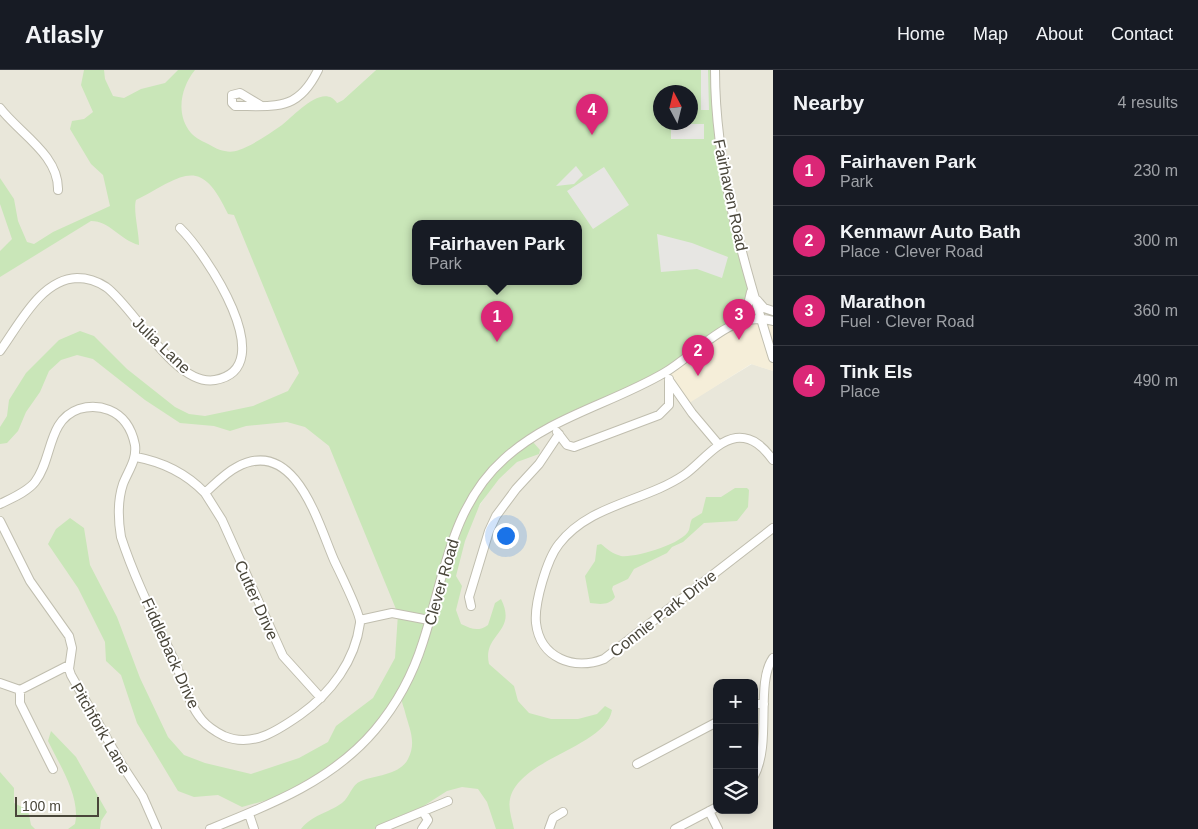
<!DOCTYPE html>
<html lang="en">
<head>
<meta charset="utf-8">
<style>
	body { margin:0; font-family:Arial,sans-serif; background:#242831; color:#f1f3f6 }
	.controls { position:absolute; right:15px; bottom:15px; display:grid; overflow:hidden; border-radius:10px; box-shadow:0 2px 8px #0003 }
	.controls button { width:45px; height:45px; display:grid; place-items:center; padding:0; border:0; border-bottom:1px solid #363941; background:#171b24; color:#f1f3f6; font:25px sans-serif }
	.compass { position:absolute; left:653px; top:15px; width:45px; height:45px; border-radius:50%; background:#171b24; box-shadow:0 2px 8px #0003; rotate:353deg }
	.scale { position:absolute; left:15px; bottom:12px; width:84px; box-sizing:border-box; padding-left:5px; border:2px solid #49463a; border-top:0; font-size:14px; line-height:18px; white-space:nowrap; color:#49463a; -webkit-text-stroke:4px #fff; paint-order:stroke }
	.you { position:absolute; left:505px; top:465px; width:18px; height:18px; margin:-12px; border:4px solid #fff; border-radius:50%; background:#1a73e8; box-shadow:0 0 0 8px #1a73e833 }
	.badge { display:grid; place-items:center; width:32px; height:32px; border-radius:50%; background:#db2777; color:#fff; font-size:16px; font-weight:700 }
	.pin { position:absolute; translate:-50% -41px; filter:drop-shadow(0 1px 2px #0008) }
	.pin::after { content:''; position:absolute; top:26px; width:18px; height:15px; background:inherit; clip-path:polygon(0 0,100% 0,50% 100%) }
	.popup { position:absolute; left:412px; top:150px; width:170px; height:65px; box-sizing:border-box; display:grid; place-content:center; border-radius:10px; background:#171b24; filter:drop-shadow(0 1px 4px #0005); font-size:16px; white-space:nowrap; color:#9ea1a6 }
	.popup b { font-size:19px; color:#f1f3f6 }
	.popup::after { content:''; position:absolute; left:50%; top:100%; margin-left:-10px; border:10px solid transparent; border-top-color:#171b24 }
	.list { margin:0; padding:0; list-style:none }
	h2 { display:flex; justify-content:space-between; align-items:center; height:65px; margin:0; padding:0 20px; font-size:21px }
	h2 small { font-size:16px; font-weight:400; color:#9ea1a6 }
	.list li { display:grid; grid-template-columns:32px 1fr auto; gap:15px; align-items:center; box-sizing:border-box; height:70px; padding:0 20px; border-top:1px solid #363941 }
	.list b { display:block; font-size:19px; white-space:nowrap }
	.list p { margin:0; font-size:16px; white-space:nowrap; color:#9ea1a6 }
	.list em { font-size:16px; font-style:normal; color:#9ea1a6 }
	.icon { flex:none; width:28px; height:28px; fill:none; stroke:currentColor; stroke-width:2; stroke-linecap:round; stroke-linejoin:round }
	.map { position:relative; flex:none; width:773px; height:759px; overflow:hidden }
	header { display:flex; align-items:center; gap:30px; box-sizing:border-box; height:70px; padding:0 25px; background:#171b24; border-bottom:1px solid #363941 }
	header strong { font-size:24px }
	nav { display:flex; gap:28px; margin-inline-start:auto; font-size:18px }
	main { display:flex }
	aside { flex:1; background:#171b24 }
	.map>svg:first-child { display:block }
	.residential { fill:#e9e7da; fill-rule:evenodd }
	.commercial { fill:#f5eed9 }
	.green { fill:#c9e6b8; fill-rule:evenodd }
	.parking { fill:#e7e6e3 }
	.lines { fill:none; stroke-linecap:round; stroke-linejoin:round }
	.minor-casing { stroke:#c0beaf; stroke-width:10 }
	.minor { stroke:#fff; stroke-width:8 }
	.labels { text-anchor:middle; stroke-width:4; stroke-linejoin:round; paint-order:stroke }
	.street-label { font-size:16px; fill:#49463a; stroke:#fff }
</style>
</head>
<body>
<header>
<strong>Atlasly</strong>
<nav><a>Home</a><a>Map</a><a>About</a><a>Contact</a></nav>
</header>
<main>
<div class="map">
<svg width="773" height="759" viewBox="0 0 773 759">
	<rect width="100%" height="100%" fill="#f5f4ec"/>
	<path class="residential" d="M0 0H376L343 30 214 95 446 487 519 375 665 303 686 334 752 294 773 301V759H12L0 734ZM717 613H754V740H717Z
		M715 0H773V251L761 249 735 147 715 24Z"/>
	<path class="commercial" d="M773 251V301L751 294 686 335 665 303 738 252Z"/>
	<path class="green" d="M84 0H104L105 9 113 26 124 28 141 19 165 13 178 0H195C181 17 175 44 191 63 195 68 204 72 210 75 218 80 229 84 239 80 253 75 269 64 282 55 294 46 323 12 337 33L343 30 376 0H715L717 52 751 215 741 247 665 303 552 354 502 390 466 439 429 550 395 633 352 683 296 722 242 737 218 725 194 727 178 721 137 653 121 605 106 591 105 572 78 518 48 474 56 459 70 448 84 458 90 495 117 547 140 608 168 667 184 685 205 693 251 704 299 688 328 672 336 656 373 628 395 588 398 544 329 376 305 357 287 352 246 356 230 361 214 356 180 353 145 330 93 289 77 285 61 290 49 301 40 322 26 342 18 361 7 373 0 374V357L7 346 9 330 26 303 59 270 80 261 94 266 127 299 175 337 189 344 205 346 253 336 288 321 299 303 234 145 228 144C200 84 183 106 136 130 133 140 139 162 139 175 120 170 110 151 91 151L0 207V181L12 169 0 134V108L14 129 18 151 27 172 34 174 53 162 110 136 103 105 91 94 70 59 72 51 84 49 93 42 81 15ZM660 22H690V52H660ZM416 153H578V211H416Z
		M533 372 540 380 539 384 517 392 499 409 480 434 465 471 456 506 462 516 456 540 461 554C472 559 478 562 488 555L495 533 501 529C518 563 482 563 489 594L514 616 518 631 529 643 551 649H578L597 644 605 636 612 640C606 677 519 688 510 729 508 739 512 749 514 759H496L487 732 478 719 462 717 447 721 422 737 390 750 378 759H301C312 745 328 743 342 733 350 727 351 715 361 711 376 705 400 705 408 689 417 672 409 658 405 642 404 637 401 632 402 628 405 606 416 583 423 563 441 505 470 394 533 372Z
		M735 418H747L749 420 748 437 737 451 704 453 683 472 672 477 667 483 634 499 628 509 613 516 612 519 615 527C609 536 599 534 590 533L585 506 595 491 597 475 601 474C607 479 613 484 621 486 635 488 683 474 689 460 690 457 690 452 692 449L702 443 706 427H721Z
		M51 661 76 687 107 742 101 751 100 759H68L75 754C81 727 59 694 48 671Z
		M0 702 14 718V733L28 740 31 755 35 759H0Z"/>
	<path class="parking" d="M701 0H708L709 40H701Z
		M671 54H704V69H671Z
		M576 96 583 105 574 114 556 116Z
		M604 97 629 135 593 159 567 121Z
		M657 164 692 173 728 187 722 208 697 199 661 202Z"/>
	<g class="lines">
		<g class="minor-casing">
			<path id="minor" d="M715 0C715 98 744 195 773 288
				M260 35 240 23 232 25V33L235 36C277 36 298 41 318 0
				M0 38C19 63 59 85 58 120
				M757 230 764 238 773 241
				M736 251 747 239 751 222
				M0 281C19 255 41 209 77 208 87 208 97 211 106 217 133 236 175 317 215 310 283 298 205 182 180 158
				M669 310 692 343 719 375
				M557 362 567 375 574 377 659 345 669 335V309
				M773 390C764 378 753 366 736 368 716 371 700 394 684 405 644 432 590 434 559 474 547 489 534 533 536 553 540 588 574 601 604 589L773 458
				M205 423 222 450 283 586 321 628
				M0 434C12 428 27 422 35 412 53 389 47 350 79 339 89 336 99 336 109 340 124 346 132 360 135 375 137 390 128 401 123 414 117 432 118 449 121 467 135 510 156 551 175 592 183 611 189 635 202 650 208 657 216 662 224 666 252 678 277 661 300 645 331 623 355 591 360 553 361 544 339 501 334 490 318 453 295 366 237 397 225 403 215 414 205 423 186 403 163 392 136 387
				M0 451 30 511 69 566 72 578 69 599 71 605 122 695 143 727 157 759
				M471 536 469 527 489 461 496 446 516 419 539 394 559 364
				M360 550 392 543 429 550
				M0 613 20 620 69 595
				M20 620V633L53 699
				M754 634H764
				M637 694 717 652
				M754 706C772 673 755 613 773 588
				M709 741 718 759
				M249 744 254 759
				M210 759C270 735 332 711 375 660 397 634 413 604 423 572 444 508 451 436 504 389 550 347 611 334 664 303 697 284 731 239 773 251
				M380 759 448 731
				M422 759 428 750 423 742
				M549 759 553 748 563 742
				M675 759 717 737"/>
		</g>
		<use href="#minor" class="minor"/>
	</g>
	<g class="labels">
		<g class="street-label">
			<text transform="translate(731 125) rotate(78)" y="6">Fairhaven Road</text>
			<text transform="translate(162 275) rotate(44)" y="6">Julia Lane</text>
			<text transform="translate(441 512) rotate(-74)" y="6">Clever Road</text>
			<text transform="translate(257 530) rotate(66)" y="6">Cutter Drive</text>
			<text transform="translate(663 543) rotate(-38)" y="6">Connie Park Drive</text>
			<text transform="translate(171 583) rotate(66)" y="6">Fiddleback Drive</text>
			<text transform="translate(101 658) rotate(60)" y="6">Pitchfork Lane</text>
		</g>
	</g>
</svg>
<div class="controls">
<button>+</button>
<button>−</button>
<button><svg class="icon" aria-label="layers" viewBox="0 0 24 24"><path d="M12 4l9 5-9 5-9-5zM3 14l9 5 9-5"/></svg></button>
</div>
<svg class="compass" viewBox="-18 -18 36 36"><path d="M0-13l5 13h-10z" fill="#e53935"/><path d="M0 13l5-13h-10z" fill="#9ea1a6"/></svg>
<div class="scale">100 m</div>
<div class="you"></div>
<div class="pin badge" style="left:497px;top:272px">1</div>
<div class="popup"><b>Fairhaven Park</b>Park</div>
<div class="pin badge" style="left:698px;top:306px">2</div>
<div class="pin badge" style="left:739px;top:270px">3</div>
<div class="pin badge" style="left:592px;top:65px">4</div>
</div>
<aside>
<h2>Nearby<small>4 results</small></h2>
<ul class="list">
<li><span class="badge">1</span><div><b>Fairhaven Park</b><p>Park</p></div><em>230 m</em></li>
<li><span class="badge">2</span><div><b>Kenmawr Auto Bath</b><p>Place · Clever Road</p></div><em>300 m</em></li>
<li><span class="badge">3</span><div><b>Marathon</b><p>Fuel · Clever Road</p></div><em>360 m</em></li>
<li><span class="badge">4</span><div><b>Tink Els</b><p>Place</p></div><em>490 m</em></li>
</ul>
</aside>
</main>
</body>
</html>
